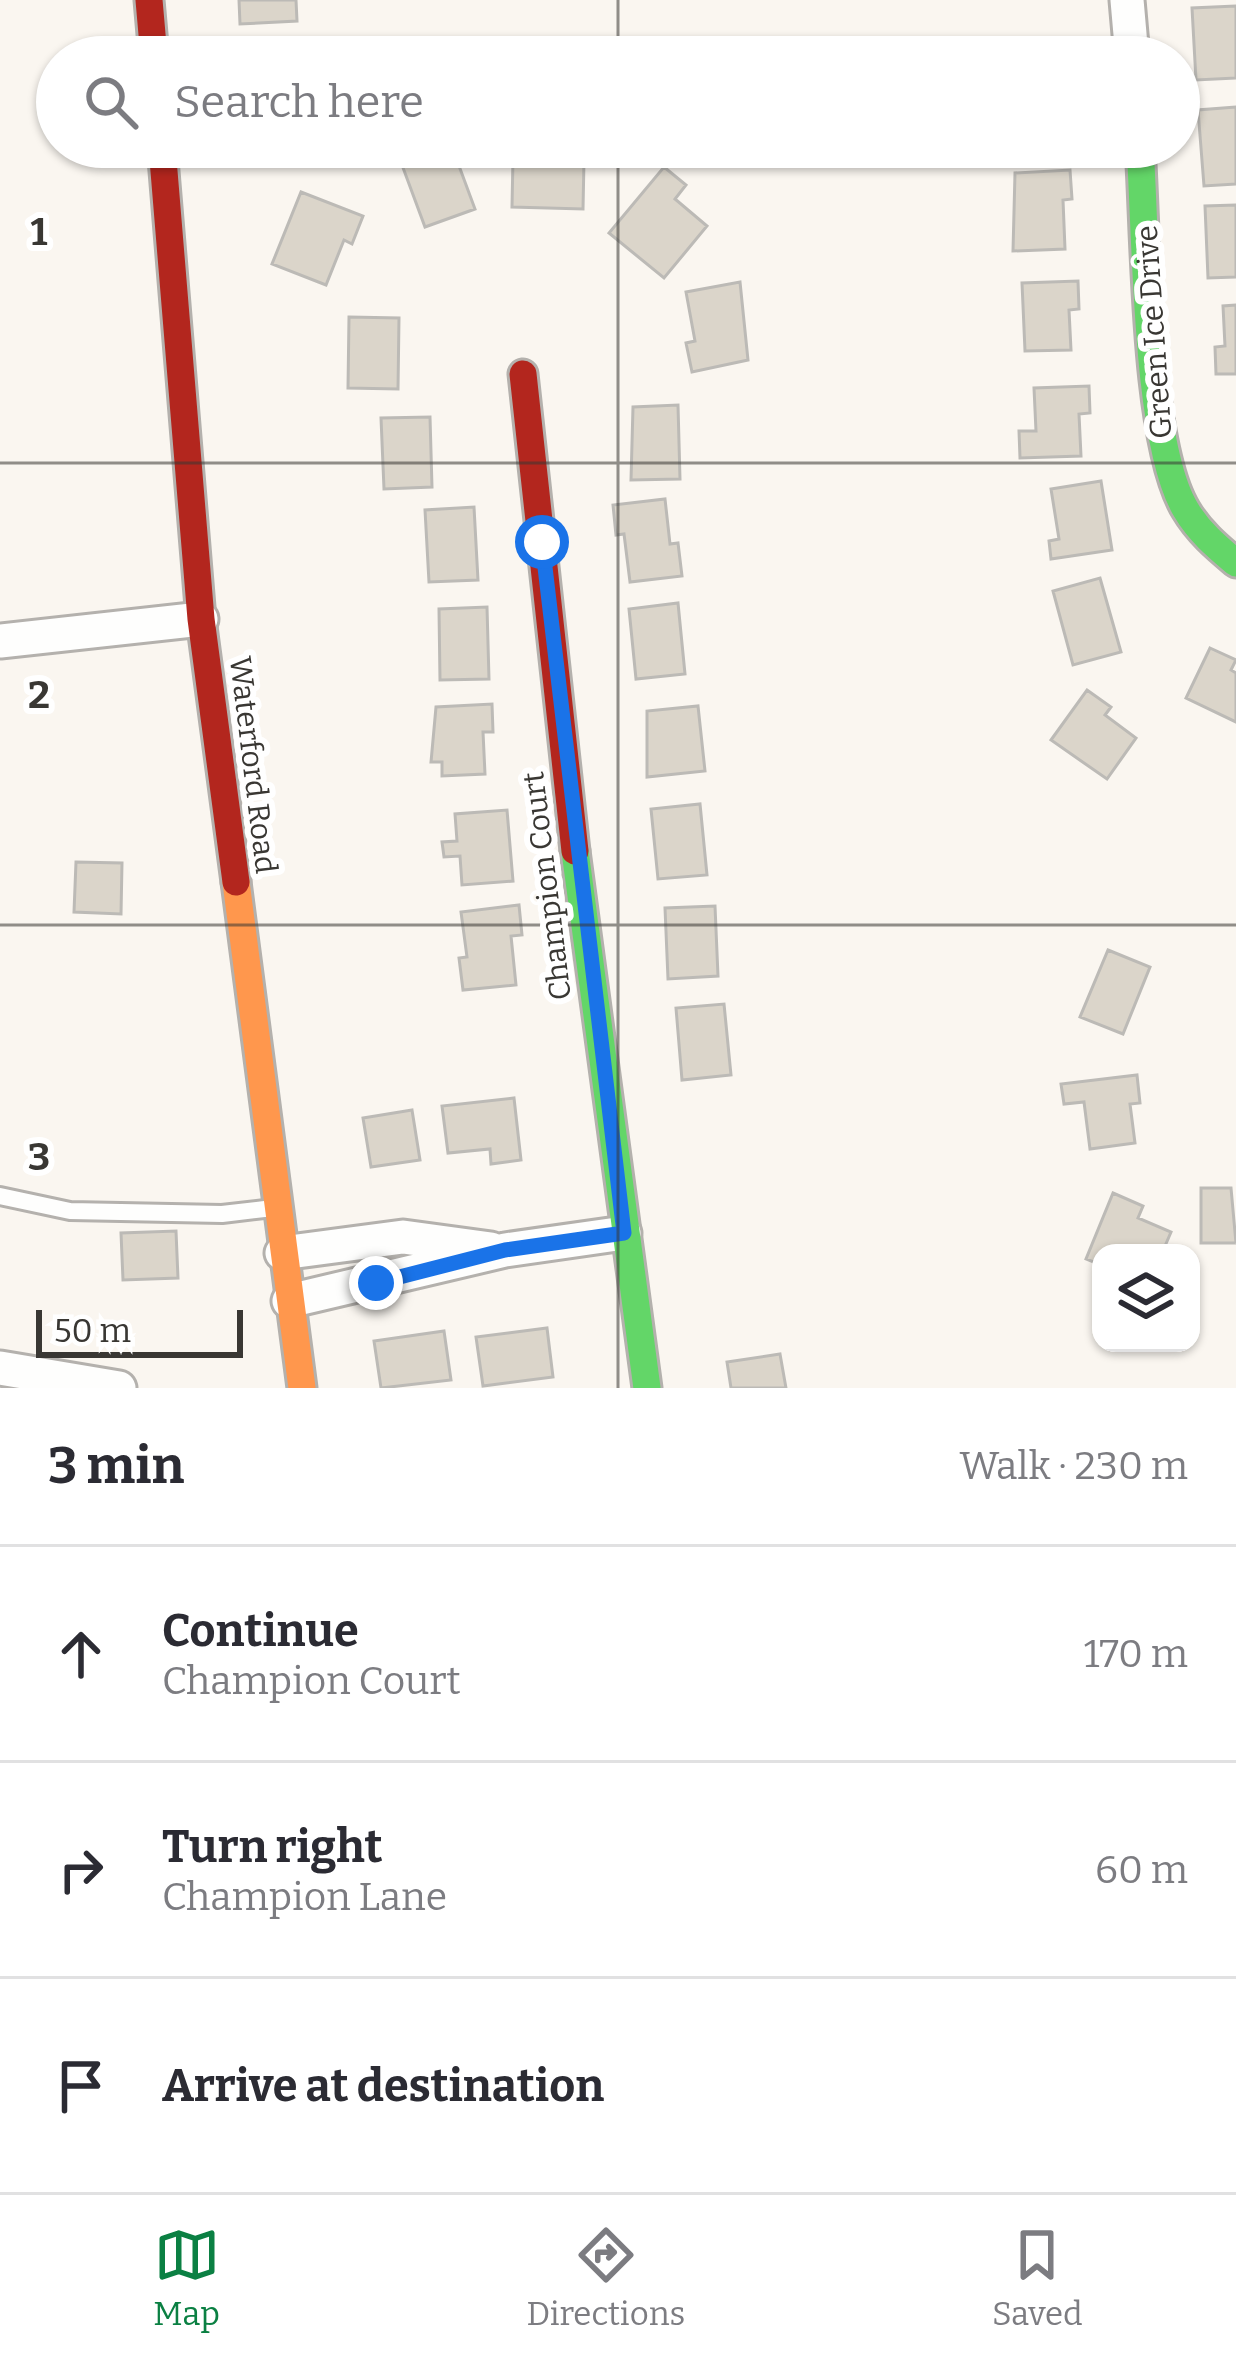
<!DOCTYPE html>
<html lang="en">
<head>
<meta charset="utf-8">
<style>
	body { margin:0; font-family:Bitter,serif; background:#f7f7f7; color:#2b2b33 }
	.controls { position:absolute; right:36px; bottom:36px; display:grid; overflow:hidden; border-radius:24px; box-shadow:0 3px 9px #0004 }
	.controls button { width:108px; height:108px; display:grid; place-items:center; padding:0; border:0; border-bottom:3px solid #e1e1e2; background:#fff; color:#2b2b33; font:60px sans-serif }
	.scale { position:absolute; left:36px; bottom:30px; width:207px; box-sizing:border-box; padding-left:12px; border:6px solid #393733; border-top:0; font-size:33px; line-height:42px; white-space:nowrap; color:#393733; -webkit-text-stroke:9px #fff; paint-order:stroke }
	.stop { position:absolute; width:36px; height:36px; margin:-27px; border:9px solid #1a73e8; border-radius:50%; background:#fff }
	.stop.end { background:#1a73e8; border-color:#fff; box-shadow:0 3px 12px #0008 }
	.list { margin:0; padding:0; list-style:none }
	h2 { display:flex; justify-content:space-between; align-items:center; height:156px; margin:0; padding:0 48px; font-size:51px }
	h2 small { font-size:39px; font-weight:400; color:#7c7c81 }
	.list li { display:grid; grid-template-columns:78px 1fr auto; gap:36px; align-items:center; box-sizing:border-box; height:216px; padding:0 48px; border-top:3px solid #e1e1e2 }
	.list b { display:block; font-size:45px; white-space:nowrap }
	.list p { margin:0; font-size:39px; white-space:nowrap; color:#7c7c81 }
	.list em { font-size:39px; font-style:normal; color:#7c7c81 }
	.icon { flex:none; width:66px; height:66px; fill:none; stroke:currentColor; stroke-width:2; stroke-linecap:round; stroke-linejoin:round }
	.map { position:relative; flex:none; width:1236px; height:1388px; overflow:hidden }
	.search { position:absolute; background:#fff; box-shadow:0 3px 9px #0004; left:36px; right:36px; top:36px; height:132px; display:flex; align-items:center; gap:30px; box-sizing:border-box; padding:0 42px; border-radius:66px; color:#7c7c81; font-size:45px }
	.sheet { height:804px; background:#fff }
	nav { display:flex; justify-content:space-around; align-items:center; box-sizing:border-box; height:168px; border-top:3px solid #e1e1e2; background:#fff; font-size:33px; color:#7c7c81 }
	nav a { display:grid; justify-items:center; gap:6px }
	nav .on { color:#0b8043 }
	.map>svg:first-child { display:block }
	.building { fill:#dbd5ca; stroke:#bcbab6; stroke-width:3 }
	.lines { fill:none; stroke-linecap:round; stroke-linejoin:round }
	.lane-casing { stroke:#b4b1ad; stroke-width:22 }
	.street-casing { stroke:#b4b1ad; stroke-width:39 }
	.fast-casing { stroke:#b4b1ad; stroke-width:33 }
	.slow-casing { stroke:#b4b1ad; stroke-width:33 }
	.jam-casing { stroke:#b4b1ad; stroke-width:33 }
	.lane { stroke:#fefefd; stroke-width:16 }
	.street { stroke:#fefefd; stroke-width:33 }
	.fast { stroke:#63d668; stroke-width:27 }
	.slow { stroke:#ff974d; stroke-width:27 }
	.jam { stroke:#b3261e; stroke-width:27 }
	.route { stroke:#1a73e8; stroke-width:15 }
	.grid { fill:none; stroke:#393733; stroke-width:3; stroke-opacity:0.55 }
	.labels { text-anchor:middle; stroke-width:12; stroke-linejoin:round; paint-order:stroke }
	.street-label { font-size:30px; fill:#393733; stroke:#fff }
	.grid-label { font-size:39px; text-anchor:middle; font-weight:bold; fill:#393733; stroke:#fff; stroke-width:12; stroke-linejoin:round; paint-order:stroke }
</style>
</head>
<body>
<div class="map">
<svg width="1236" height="1388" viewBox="0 0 1236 1388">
	<rect width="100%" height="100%" fill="#faf6f0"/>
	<path class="building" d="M239 0H296L297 21 240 24Z
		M1236 6V78L1196 80 1192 8Z
		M1236 107V184L1204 186 1198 110Z
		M452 147 475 209 425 227 402 165Z
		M513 158 584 160 583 209 512 207Z
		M664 167 686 185 675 199 707 226 664 278 609 233Z
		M1070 170 1072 199 1063 200 1065 249 1013 251 1015 173Z
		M301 192 363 216 352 244 344 240 326 285 272 264Z
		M1236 205V277L1208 278 1205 206Z
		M1078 281 1079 309 1069 310 1071 350 1025 351 1022 283Z
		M740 282 748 360 692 372 686 343 695 341 686 292Z
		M1236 305V374H1216L1215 347 1225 346 1223 306Z
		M349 317 399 318 398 389 348 388Z
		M1089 386 1090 413 1079 414 1081 456 1020 458 1019 431H1036L1034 388Z
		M678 405 680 479 631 480 633 407Z
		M430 417 432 487 384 489 381 418Z
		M1101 481 1112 550 1051 559 1049 541 1059 539 1051 489Z
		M665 499 670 544 678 543 682 576 630 582 624 534 616 535 613 505Z
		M474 507 478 580 429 582 425 510Z
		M1100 578 1121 652 1073 665 1053 591Z
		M678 603 685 674 636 679 629 609Z
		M487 607 489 679 440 680 439 609Z
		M1210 648 1236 660 1231 670 1236 673V722L1186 698Z
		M1087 690 1111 707 1105 715 1136 738 1107 779 1051 740Z
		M492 704 493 732H483L485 774 442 776V762H431L436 707Z
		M698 706 705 771 647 777V711Z
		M700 804 707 875 658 879 651 809Z
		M507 810 513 881 462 885 460 856 444 857 442 842 457 841 455 814Z
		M76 862 122 863 121 914 74 912Z
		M519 905 522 935 511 936 516 985 463 990 459 958 467 957 461 912Z
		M715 906 718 976 668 979 665 908Z
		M1108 950 1150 967 1123 1034 1080 1017Z
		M724 1004 731 1075 682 1080 676 1008Z
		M1137 1075 1140 1103 1130 1104 1135 1143 1090 1149 1084 1102 1064 1104 1061 1084Z
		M514 1098 521 1160 491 1164 490 1149 448 1153 442 1106Z
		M412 1110 420 1160 371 1167 363 1118Z
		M1201 1188H1231L1236 1243H1201Z
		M1113 1193 1143 1206 1138 1218 1171 1232 1162 1253H1101V1265L1086 1259Z
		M176 1231 178 1278 123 1280 121 1233Z
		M547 1328 553 1377 483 1386 476 1337Z
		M444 1331 451 1380 381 1388 374 1341Z
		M780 1354 786 1388H731L727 1362Z"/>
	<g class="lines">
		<g class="lane-casing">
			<path id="lane" d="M0 1196 70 1211 222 1214 273 1208"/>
		</g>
		<g class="street-casing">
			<path id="street" d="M1127 0 1132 57
				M0 641 201 619
				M282 1253 403 1237 491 1249
				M289 1301 505 1250 624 1233
				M0 1368 119 1388"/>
		</g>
		<g class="fast-casing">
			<path id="fast" d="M1140 147C1146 234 1145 443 1186 510 1199 532 1217 547 1236 563
				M575 851 647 1388"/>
		</g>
		<g class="slow-casing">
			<path id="slow" d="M236 882 302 1388"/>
		</g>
		<g class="jam-casing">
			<path id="jam" d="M149 0 154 57
				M162 147 201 619 236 882
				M523 374 575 851"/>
		</g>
		<use href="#lane" class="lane"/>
		<use href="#street" class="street"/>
		<use href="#fast" class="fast"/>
		<use href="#slow" class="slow"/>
		<use href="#jam" class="jam"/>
	</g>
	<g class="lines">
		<path class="route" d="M376 1283 505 1250 624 1233 542 542"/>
	</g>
	<path class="grid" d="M618 0V57M618 147V1388M0 463H1236M0 925H1236"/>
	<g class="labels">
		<g class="street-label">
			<text transform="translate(1154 332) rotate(-94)" y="10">Green Ice Drive</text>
			<text transform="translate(253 765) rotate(83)" y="10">Waterford Road</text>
			<text transform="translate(547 886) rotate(-97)" y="10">Champion Court</text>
		</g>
	</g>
	<g class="grid-label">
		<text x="39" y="245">1</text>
		<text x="39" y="708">2</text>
		<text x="39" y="1170">3</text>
	</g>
</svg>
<div class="controls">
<button><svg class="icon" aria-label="layers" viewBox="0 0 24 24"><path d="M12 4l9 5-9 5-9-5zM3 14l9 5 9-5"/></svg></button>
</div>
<div class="scale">50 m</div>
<div class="stop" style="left:542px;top:542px"></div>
<div class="stop end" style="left:376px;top:1283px"></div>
<div class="search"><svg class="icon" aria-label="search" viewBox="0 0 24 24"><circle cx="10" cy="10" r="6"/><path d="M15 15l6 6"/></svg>Search here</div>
</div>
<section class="sheet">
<h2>3 min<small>Walk · 230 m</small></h2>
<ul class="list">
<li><svg class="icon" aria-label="ahead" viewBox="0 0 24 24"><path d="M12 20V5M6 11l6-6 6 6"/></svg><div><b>Continue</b><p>Champion Court</p></div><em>170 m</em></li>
<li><svg class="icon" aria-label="right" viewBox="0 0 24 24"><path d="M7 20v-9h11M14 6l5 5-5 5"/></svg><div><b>Turn right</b><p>Champion Lane</p></div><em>60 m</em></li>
<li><svg class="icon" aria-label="arrive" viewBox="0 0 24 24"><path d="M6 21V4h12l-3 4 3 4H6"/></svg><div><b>Arrive at destination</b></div></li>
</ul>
</section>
<nav>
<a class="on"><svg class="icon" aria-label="map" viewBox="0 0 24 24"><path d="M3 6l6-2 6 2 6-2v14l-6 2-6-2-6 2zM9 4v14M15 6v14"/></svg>Map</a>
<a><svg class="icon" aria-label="directions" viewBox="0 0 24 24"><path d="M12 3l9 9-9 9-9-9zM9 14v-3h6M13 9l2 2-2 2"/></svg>Directions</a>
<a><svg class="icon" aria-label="saved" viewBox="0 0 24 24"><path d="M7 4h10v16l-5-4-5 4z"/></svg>Saved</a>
</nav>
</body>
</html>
